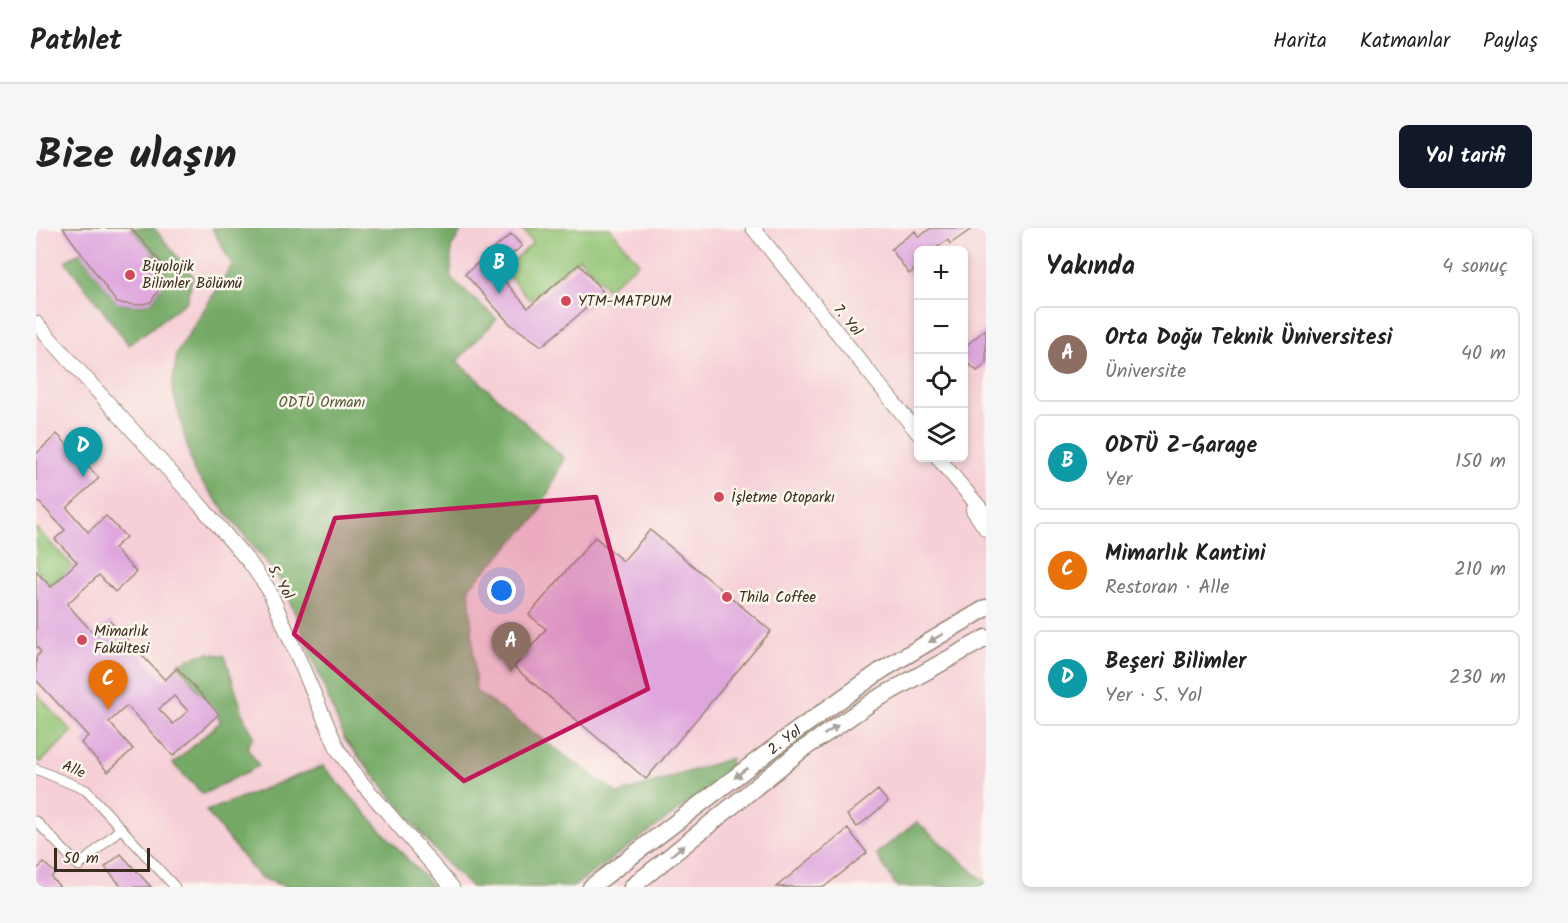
<!DOCTYPE html>
<html lang="tr">
<head>
<meta charset="utf-8">
<style>
	body { margin:0; font-family:Kalam,sans-serif; background:#f6f6f6; color:#222 }
	.controls { position:absolute; right:18px; top:18px; display:grid; overflow:hidden; border-radius:9px; box-shadow:0 3px 9px #0003 }
	.controls button { width:54px; height:54px; display:grid; place-items:center; padding:0; border:0; border-bottom:2px solid #e0e0e0; background:#fff; color:#222; font:30px sans-serif }
	.scale { position:absolute; left:18px; bottom:15px; width:96px; box-sizing:border-box; padding-left:6px; border:3px solid #3b2a1e; border-top:0; font-size:16px; line-height:21px; white-space:nowrap; color:#3b2a1e; -webkit-text-stroke:4px #fbf7ec; paint-order:stroke }
	.you { position:absolute; left:466px; top:363px; width:21px; height:21px; margin:-15px; border:4px solid #fff; border-radius:50%; background:#1a73e8; box-shadow:0 0 0 9px #1a73e833 }
	.badge { display:grid; place-items:center; width:39px; height:39px; border-radius:50%; background:#111827; color:#fff; font-size:20px; font-weight:700 }
	.pin { position:absolute; translate:-50% -50px; filter:drop-shadow(0 2px 3px #0008) }
	.pin::after { content:''; position:absolute; top:32px; width:21px; height:18px; background:inherit; clip-path:polygon(0 0,100% 0,50% 100%) }
	.list { margin:0; padding:0; list-style:none }
	h2 { display:flex; justify-content:space-between; align-items:center; height:78px; margin:0; padding:0 24px; font-size:26px }
	h2 small { font-size:20px; font-weight:400; color:#767676 }
	.list li { display:grid; grid-template-columns:39px 1fr auto; gap:18px; align-items:center; box-sizing:border-box; height:96px; margin:0 12px 12px; padding:0 12px; border:2px solid #e0e0e0; border-radius:9px }
	.list b { display:block; font-size:22px; white-space:nowrap }
	.list p { margin:0; font-size:20px; white-space:nowrap; color:#767676 }
	.list em { font-size:20px; font-style:normal; color:#767676 }
	.icon { flex:none; width:33px; height:33px; fill:none; stroke:currentColor; stroke-width:2; stroke-linecap:round; stroke-linejoin:round }
	.map { position:relative; flex:none; width:950px; height:659px; overflow:hidden; border-radius:9px }
	header { display:flex; align-items:center; gap:36px; box-sizing:border-box; height:84px; padding:0 30px; background:#fff; border-bottom:2px solid #e0e0e0 }
	header strong { font-size:28px }
	nav { display:flex; gap:33px; margin-inline-start:auto; font-size:21px }
	.intro { display:flex; align-items:center; justify-content:space-between; box-sizing:border-box; height:144px; padding:0 36px }
	h1 { margin:0; font-size:42px }
	.button { padding:15px 27px; border-radius:9px; background:#111827; color:#fff; font-size:21px; font-weight:700 }
	main { display:flex; gap:36px; padding:0 36px }
	aside { flex:1; background:#fff; border-radius:9px; box-shadow:0 3px 9px #0003 }
	.map>svg:first-child { display:block }
	.built { fill:#f6cfd7; fill-rule:evenodd }
	.green { fill:#91c474; stroke:#667749; stroke-width:1.5 }
	.forest { fill:#74aa66; stroke:#586a42; stroke-width:1.5 }
	.building { fill:#dfa6de; fill-rule:evenodd }
	.lines { fill:none; stroke-linecap:round; stroke-linejoin:round }
	.pedestrian-casing { stroke:#988876; stroke-width:11 }
	.minor-casing { stroke:#988876; stroke-width:16 }
	.tertiary-casing { stroke:#988876; stroke-width:19 }
	.pedestrian { stroke:#fff; stroke-width:9 }
	.minor { stroke:#fff; stroke-width:14 }
	.tertiary { stroke:#fff; stroke-width:16 }
	.oneway { fill:#a79f9a }
	.marked { fill:#c2185b; fill-opacity:0.2; stroke:#c2185b; stroke-width:4.5; stroke-linejoin:round }
	.poi-dot { fill:#d1495b; stroke:#fbf7ec; stroke-width:2 }
	.labels { text-anchor:middle; stroke-width:5; stroke-linejoin:round; paint-order:stroke }
	.poi-label { font-size:15px; fill:#3b2a1e; stroke:#fbf7ec; text-anchor:start }
	.street-label { font-size:15px; fill:#3b2a1e; stroke:#fbf7ec }
	.park-label { font-size:15px; fill:#555838; stroke:#fbf7ec }
</style>
</head>
<body>
<header>
<strong>Pathlet</strong>
<nav><a>Harita</a><a>Katmanlar</a><a>Paylaş</a></nav>
</header>
<div class="intro"><h1>Bize ulaşın</h1><a class="button">Yol tarifi</a></div>
<main>
<div class="map">
<svg width="950" height="659" viewBox="0 0 950 659">
	<rect width="100%" height="100%" fill="#fbf7ec"/>
	<filter id="ink" filterUnits="userSpaceOnUse"><feTurbulence type="fractalNoise" baseFrequency=".0167" numOctaves="2"/><feDisplacementMap in="SourceGraphic" scale="12" xChannelSelector="R" yChannelSelector="G"/><feConvolveMatrix kernelMatrix="1 2 1 2 8 2 1 2 1" color-interpolation-filters="sRGB"/></filter>
	<filter id="wash" filterUnits="userSpaceOnUse"><feTurbulence type="fractalNoise" baseFrequency=".008" numOctaves="4" result="noise"/><feDisplacementMap in="SourceGraphic" scale="24" xChannelSelector="R" yChannelSelector="G"/><feGaussianBlur stdDeviation="1.35" result="paint"/><feColorMatrix in="noise" values="0 0 0 0 0 0 0 0 0 0 0 0 0 0 0 0 0 1.4 0 .05"/><feComposite in="paint" operator="in"/></filter>
	<g filter="url(#wash)">
		<rect width="100%" height="100%" fill="#f6e6ce"/>
		<path class="built" d="M0 0H950V659H0ZM882 22H927V230H882Z"/>
		<path class="green" d="M485 0H574L603 35 571 61 543 30 494 72 467 42 497 15Z
			M0 300 37 338 15 359 0 343Z
			M0 465 36 504 5 534 0 532Z"/>
		<path class="forest" d="M95 0H118L157 48 151 73 93 117 29 33 45 24 81 75 101 77 115 74 127 55 128 38Z
			M176 0H427L415 20V50L461 91 421 133 528 230 501 289 433 359 440 463 582 566 695 530 691 547 537 659H435L408 633 309 512 247 356 158 244 136 160 141 125 196 37Z
			M173 425 189 428 209 492 218 508 211 519 223 538 167 566 137 536 185 493 142 436 160 428Z
			M287 538 397 659H251L223 649 170 583Z
			M881 594 950 655V659H861L840 626Z"/>
		<g id="blocks">
			<path class="building" d="M27 0H95L128 38 127 55 115 74 101 77 81 75Z
				M895 0H937L914 16 912 12 897 22H882V39L873 46 855 21 879 3 883 9Z
				M475 6 486 18 458 41 492 80 543 36 568 65 506 118 474 96 429 46Z
				M950 101V136L941 143 927 131V120Z
				M21 206 63 250 31 280 52 304 70 288 90 309 78 320 100 344 79 364 63 347 31 376 59 407 74 393 129 452 141 440 183 486 137 528 91 478 73 494 97 521 72 544 45 515 52 508 0 452V429L5 424 0 418V343L15 359 41 334 19 311 29 302 0 271V226ZM138 468 152 483 137 496 123 481Z
				M614 302 735 403 610 551 478 439 510 401 493 387 559 309 587 333Z
				M842 562 852 574 821 599 811 587Z
				M812 601 831 625 788 659H740Z
				M85 626 115 659H86L69 639Z
				M8 635 19 645 15 649 24 659H0V642Z"/>
		</g>
	</g>
	<g filter="url(#ink)">
		<use href="#blocks" fill-opacity="0" stroke="#988876" stroke-width="1.5"/>
		<g class="lines">
			<g class="pedestrian-casing">
				<path id="pedestrian" d="M0 541 50 562 139 659
					M0 593 43 638 85 600"/>
			</g>
			<g class="minor-casing">
				<path id="minor" d="M717 0 882 205
					M0 95 165 278 214 335 233 362 302 522 325 554 416 659
					M902 230 950 287
					M937 282 950 301"/>
			</g>
			<g class="tertiary-casing">
				<g id="tertiary">
					<path id="s1" d="M555 659 756 506 846 442 950 380"/>
					<path d="M596 659 763 524 839 472 950 410"/>
				</g>
			</g>
			<use href="#pedestrian" class="pedestrian"/>
			<use href="#minor" class="minor"/>
			<use href="#tertiary" class="tertiary"/>
		</g>
		<defs><path id="oneway-solid" d="M-6-.8H1V-3.2L6.5 0L1 3.2V.8H-6Z" transform="scale(1.5)"/></defs>
		<g class="oneway">
			<use href="#oneway-solid" transform="translate(900 410) rotate(149)"/>
			<use href="#oneway-solid" transform="translate(795 502) rotate(-34)"/>
			<use href="#oneway-solid" transform="translate(705 545) rotate(143)"/>
			<use href="#oneway-solid" transform="translate(642 622) rotate(-39)"/>
		</g>
	</g>
	<path class="marked" d="M560 269 612 461 428 553 258 406 299 290Z"/>
	<g class="poi-dot">
		<circle cx="94" cy="47" r="6"/>
		<circle cx="530" cy="73" r="6"/>
		<circle cx="683" cy="269" r="6"/>
		<circle cx="691" cy="369" r="6"/>
		<circle cx="46" cy="412" r="6"/>
	</g>
	<g class="labels">
		<g class="poi-label">
			<text x="106" y="43">Biyolojik<tspan x="106" dy="17">Bilimler Bölümü</tspan></text>
			<text x="542" y="78">YTM-MATPUM</text>
			<text x="695" y="274">İşletme Otoparkı</text>
			<text x="703" y="374">Thila Coffee</text>
			<text x="58" y="408">Mimarlık<tspan x="58" dy="17">Fakültesi</tspan></text>
		</g>
		<g class="street-label">
			<text transform="translate(812 92) rotate(51)" y="5">7. Yol</text>
			<text transform="translate(245 354) rotate(60)" y="5">5. Yol</text>
			<text dy="5" stroke="none"><textPath href="#s1" startOffset="243">2. Yol</textPath></text>
			<text transform="translate(38 541) rotate(23)" y="5">Alle</text>
		</g>
		<g class="park-label">
			<text x="286" y="179">ODTÜ Ormanı</text>
		</g>
	</g>
</svg>
<div class="controls">
<button>+</button>
<button>−</button>
<button><svg class="icon" aria-label="locate" viewBox="0 0 24 24"><circle cx="12" cy="12" r="6"/><path d="M12 2v4M12 18v4M2 12h4M18 12h4"/></svg></button>
<button><svg class="icon" aria-label="layers" viewBox="0 0 24 24"><path d="M12 4l9 5-9 5-9-5zM3 14l9 5 9-5"/></svg></button>
</div>
<div class="scale">50 m</div>
<div class="you"></div>
<div class="pin badge" style="left:475px;top:444px;background:#8d6e63">A</div>
<div class="pin badge" style="left:463px;top:66px;background:#0f9aa8">B</div>
<div class="pin badge" style="left:72px;top:482px;background:#e8710a">C</div>
<div class="pin badge" style="left:47px;top:249px;background:#0f9aa8">D</div>
</div>
<aside>
<h2>Yakında<small>4 sonuç</small></h2>
<ul class="list">
<li><span class="badge" style="background:#8d6e63">A</span><div><b>Orta Doğu Teknik Üniversitesi</b><p>Üniversite</p></div><em>40 m</em></li>
<li><span class="badge" style="background:#0f9aa8">B</span><div><b>ODTÜ Z-Garage</b><p>Yer</p></div><em>150 m</em></li>
<li><span class="badge" style="background:#e8710a">C</span><div><b>Mimarlık Kantini</b><p>Restoran · Alle</p></div><em>210 m</em></li>
<li><span class="badge" style="background:#0f9aa8">D</span><div><b>Beşeri Bilimler</b><p>Yer · 5. Yol</p></div><em>230 m</em></li>
</ul>
</aside>
</main>
</body>
</html>
